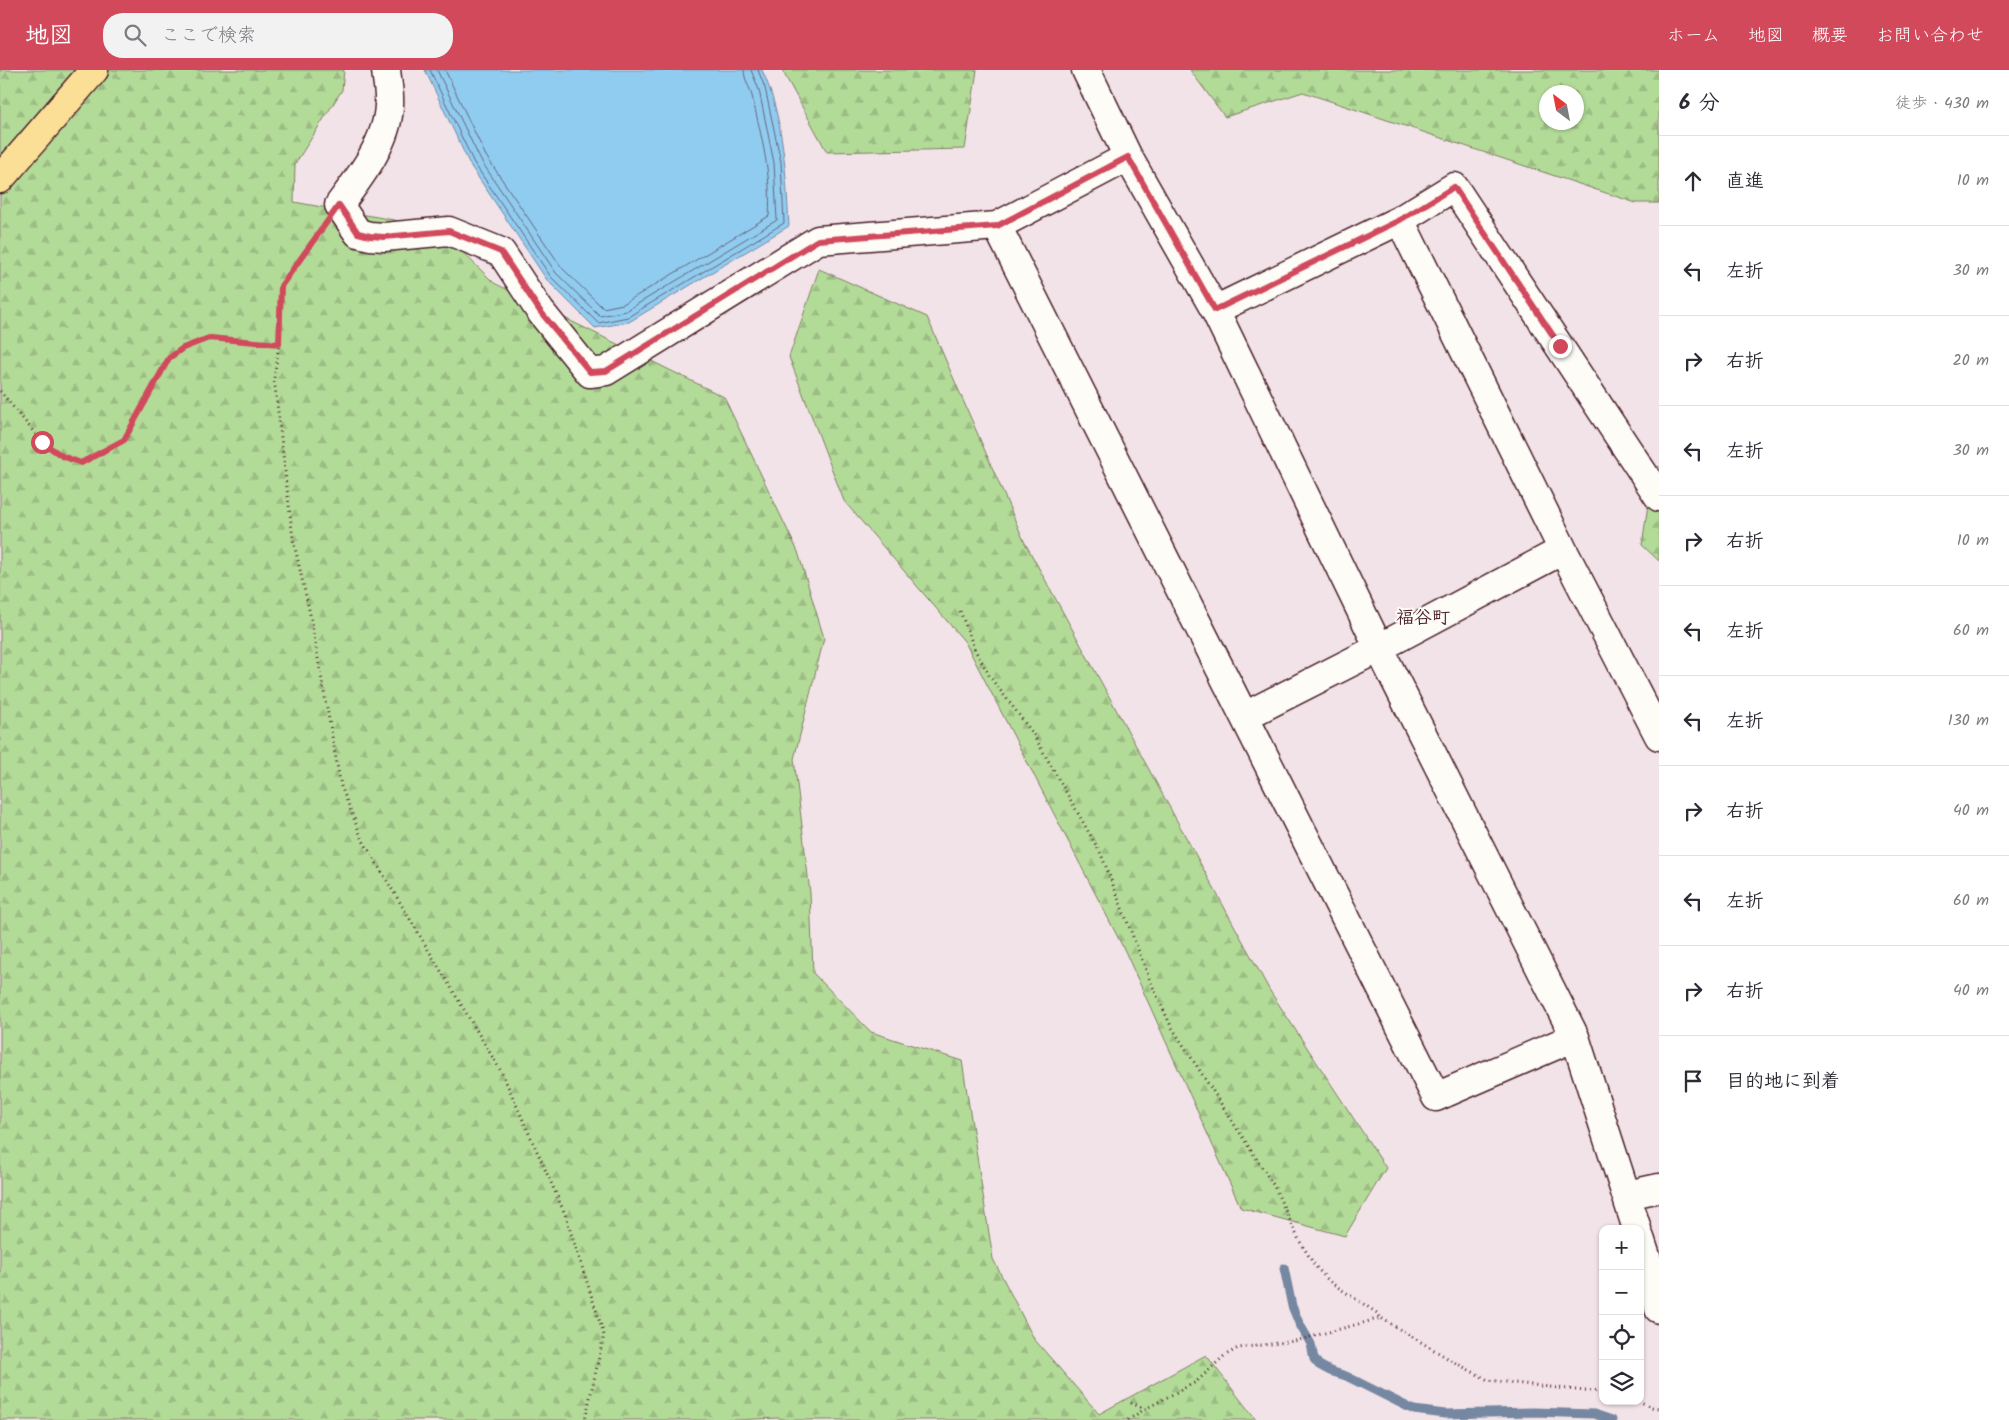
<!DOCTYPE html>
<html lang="ja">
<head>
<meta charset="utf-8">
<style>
	body { margin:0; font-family:Kalam,"Klee One",sans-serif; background:#f2f2f3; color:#2b2b33 }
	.controls { position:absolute; right:15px; bottom:15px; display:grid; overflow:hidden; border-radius:10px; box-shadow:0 1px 4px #0004 }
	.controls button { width:45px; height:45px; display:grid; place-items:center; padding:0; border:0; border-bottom:1px solid #e1e1e2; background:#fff; color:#2b2b33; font:25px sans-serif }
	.compass { position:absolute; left:1539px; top:15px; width:45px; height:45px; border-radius:50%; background:#fff; box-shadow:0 1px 4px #0004; rotate:328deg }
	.stop { position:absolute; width:15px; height:15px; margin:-11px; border:4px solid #d1495b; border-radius:50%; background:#fff }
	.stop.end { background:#d1495b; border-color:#fff; box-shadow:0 1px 5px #0008 }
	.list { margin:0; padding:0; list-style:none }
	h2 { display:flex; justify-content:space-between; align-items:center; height:65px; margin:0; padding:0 20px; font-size:21px }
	h2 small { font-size:16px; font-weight:400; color:#7c7c81 }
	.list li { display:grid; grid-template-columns:32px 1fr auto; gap:15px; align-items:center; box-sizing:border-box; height:90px; padding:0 20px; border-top:1px solid #e1e1e2 }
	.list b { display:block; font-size:19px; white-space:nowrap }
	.list em { font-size:16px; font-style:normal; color:#7c7c81 }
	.icon { flex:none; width:28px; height:28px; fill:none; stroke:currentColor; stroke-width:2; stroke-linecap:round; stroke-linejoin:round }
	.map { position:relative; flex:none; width:1659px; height:1350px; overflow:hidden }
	header { display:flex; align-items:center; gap:30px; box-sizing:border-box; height:70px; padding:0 25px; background:#d1495b; color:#fff }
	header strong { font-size:24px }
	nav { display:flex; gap:28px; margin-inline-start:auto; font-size:18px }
	.search { width:350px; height:45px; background:#f2f2f3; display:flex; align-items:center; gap:12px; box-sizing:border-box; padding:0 18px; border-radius:20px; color:#7c7c81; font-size:19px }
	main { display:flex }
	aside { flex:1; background:#fff }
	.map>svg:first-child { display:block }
	.forest { fill:url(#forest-firs); stroke:#7e7d62; fill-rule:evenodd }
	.water { fill:#90ccf0; stroke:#7487a1 }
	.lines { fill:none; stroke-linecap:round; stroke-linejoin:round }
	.shore { stroke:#66647a; stroke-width:1 }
	.stream { stroke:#7487a1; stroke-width:9 }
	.minor-casing { stroke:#4a1f2b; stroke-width:31 }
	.primary-casing { stroke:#4a1f2b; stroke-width:31 }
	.path { stroke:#4a1f2b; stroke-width:3; stroke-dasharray:1 4; stroke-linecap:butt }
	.minor { stroke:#fdfcf7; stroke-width:28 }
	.primary { stroke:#fbdf96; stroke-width:28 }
	.route { stroke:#d1495b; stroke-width:6 }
	.labels { text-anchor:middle; stroke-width:4; stroke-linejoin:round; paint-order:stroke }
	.quarter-label { font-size:18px; font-weight:bold; fill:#4a1f2b; stroke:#fdfcf7 }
</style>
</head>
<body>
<header>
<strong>地図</strong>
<div class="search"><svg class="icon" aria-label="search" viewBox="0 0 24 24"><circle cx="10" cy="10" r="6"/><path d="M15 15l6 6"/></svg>ここで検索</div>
<nav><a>ホーム</a><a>地図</a><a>概要</a><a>お問い合わせ</a></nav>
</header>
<main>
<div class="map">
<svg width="1659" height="1350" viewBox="0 0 1659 1350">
	<defs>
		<pattern id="forest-firs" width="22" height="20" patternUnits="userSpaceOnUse" patternTransform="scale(1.25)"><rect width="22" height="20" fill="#b3db98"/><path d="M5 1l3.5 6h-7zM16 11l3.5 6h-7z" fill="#9bbc83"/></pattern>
	</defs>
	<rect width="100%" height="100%" fill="#f2e3e8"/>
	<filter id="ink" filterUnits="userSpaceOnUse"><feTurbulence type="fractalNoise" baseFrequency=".02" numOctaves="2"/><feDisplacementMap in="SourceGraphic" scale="10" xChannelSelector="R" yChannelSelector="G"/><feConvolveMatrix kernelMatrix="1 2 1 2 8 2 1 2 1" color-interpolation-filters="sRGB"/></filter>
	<g filter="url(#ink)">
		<path class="forest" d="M0 0H344L342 20 295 94 294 132 438 158 494 213 724 327 798 482 824 568 794 689 810 823 813 903 871 962 962 991 993 1189 1034 1269 1099 1344 1206 1285 1256 1350H788L779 1348 736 1350H0Z
			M782 0H977L965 79 827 82Z
			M1190 0H1659V133H1636L1303 22 1225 47ZM1576 22V52H1546V22Z
			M819 199 927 247 1024 471 1270 921 1386 1098 1345 1166 1241 1138 1125 881 965 572 844 431 789 287Z
			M1659 396V491L1642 475 1653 401Z"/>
		<path class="water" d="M425 0H762C784 47 786 105 789 156L629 252 595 258 547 210 470 95Z"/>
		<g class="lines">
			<path class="shore" d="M430 0 474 93 551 207 598 253 628 247 784 153 781 92 765 18 758 0
				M437 0 480 89 556 203 600 246 626 241 777 150 774 93 759 20 751 0
				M445 0 486 86 562 198 603 238 623 234 769 146C772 105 761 65 752 26 750 17 744 10 744 0"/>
			<path class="stream" d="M1284 1198 1292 1236 1299 1253 1311 1274 1314 1289 1319 1295 1330 1301 1346 1306 1414 1340 1445 1344 1534 1342 1594 1344 1612 1350"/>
			<g class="minor-casing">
				<path id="minor" d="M386 0C387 11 390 24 389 35 388 71 360 107 339 135L358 163 370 166 384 167 449 161 501 182 540 241 590 303 606 301 818 170 997 156 1128 87
					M1086 0 1128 87 1215 240 1379 578 1575 967 1637 1159
					M1400 150 1563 480 1659 666
					M997 156 1436 1027 1575 967
					M1215 240 1400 150 1454 117 1659 427
					M1245 646 1379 578 1563 480
					M1627 1125 1659 1118
					M1640 1168 1653 1208 1659 1239"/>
			</g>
			<g class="primary-casing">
				<path id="primary" d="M0 109 94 0"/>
			</g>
			<path class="path" d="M321 160 281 216 279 274 274 308 293 469 310 544 341 716 362 769 502 1003 565 1144 604 1265 585 1350
				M0 321 42 372 62 386 81 393 124 371 169 288 183 278 209 268 279 274
				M960 541 975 580 990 607 1032 662 1101 784 1151 913 1171 956 1274 1116 1299 1170 1315 1196 1330 1212 1377 1243 1381 1248
				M1638 1331 1652 1337 1659 1338
				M1131 1333 1145 1339 1196 1312 1224 1286 1238 1278 1295 1271 1381 1248 1454 1292 1488 1310 1585 1321 1603 1320
				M1128 1350 1145 1339"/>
			<use href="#minor" class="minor"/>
			<use href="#primary" class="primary"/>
		</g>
	</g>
	<g class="lines" filter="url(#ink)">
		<path class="route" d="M42 372 62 386 81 393 124 370 169 288 183 278 209 268 279 274 281 216 339 135 358 163 370 166 384 167 449 161 501 182 540 241 590 302 606 301 818 170 997 156 1128 87 1215 240 1400 150 1454 117 1560 276"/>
	</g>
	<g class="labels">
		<g class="quarter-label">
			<text x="1423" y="553">福谷町</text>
		</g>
	</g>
</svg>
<div class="controls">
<button>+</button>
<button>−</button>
<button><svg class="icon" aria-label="locate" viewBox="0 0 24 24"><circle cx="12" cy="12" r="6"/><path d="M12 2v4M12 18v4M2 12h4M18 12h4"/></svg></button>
<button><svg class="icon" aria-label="layers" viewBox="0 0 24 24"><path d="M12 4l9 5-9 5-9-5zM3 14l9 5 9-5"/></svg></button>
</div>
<svg class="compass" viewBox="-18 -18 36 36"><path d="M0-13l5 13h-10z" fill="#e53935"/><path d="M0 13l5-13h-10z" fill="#7c7c81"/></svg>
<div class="stop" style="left:42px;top:372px"></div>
<div class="stop end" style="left:1560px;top:276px"></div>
</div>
<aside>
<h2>6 分<small>徒歩 · 430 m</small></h2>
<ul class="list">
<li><svg class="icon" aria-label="ahead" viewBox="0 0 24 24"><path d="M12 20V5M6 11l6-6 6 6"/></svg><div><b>直進</b></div><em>10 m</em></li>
<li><svg class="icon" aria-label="left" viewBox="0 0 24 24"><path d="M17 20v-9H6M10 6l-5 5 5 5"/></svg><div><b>左折</b></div><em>30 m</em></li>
<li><svg class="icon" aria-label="right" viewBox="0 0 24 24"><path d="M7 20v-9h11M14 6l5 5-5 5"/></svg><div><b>右折</b></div><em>20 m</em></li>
<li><svg class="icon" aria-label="left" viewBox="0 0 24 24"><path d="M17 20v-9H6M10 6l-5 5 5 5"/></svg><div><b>左折</b></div><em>30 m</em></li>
<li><svg class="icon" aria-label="right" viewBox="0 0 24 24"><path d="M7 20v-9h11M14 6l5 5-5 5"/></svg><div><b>右折</b></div><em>10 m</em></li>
<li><svg class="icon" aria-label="left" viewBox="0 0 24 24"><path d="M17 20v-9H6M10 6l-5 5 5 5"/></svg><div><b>左折</b></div><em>60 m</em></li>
<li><svg class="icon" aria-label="left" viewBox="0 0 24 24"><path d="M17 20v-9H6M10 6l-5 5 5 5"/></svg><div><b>左折</b></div><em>130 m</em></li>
<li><svg class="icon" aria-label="right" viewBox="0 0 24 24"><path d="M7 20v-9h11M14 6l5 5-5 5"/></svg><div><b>右折</b></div><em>40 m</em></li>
<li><svg class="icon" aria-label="left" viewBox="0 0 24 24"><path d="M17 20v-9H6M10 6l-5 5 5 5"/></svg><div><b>左折</b></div><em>60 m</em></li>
<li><svg class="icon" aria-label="right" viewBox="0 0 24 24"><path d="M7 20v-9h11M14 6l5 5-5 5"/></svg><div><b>右折</b></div><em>40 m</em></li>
<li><svg class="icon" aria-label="arrive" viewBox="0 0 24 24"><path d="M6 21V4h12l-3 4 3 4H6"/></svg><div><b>目的地に到着</b></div></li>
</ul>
</aside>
</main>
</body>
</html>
